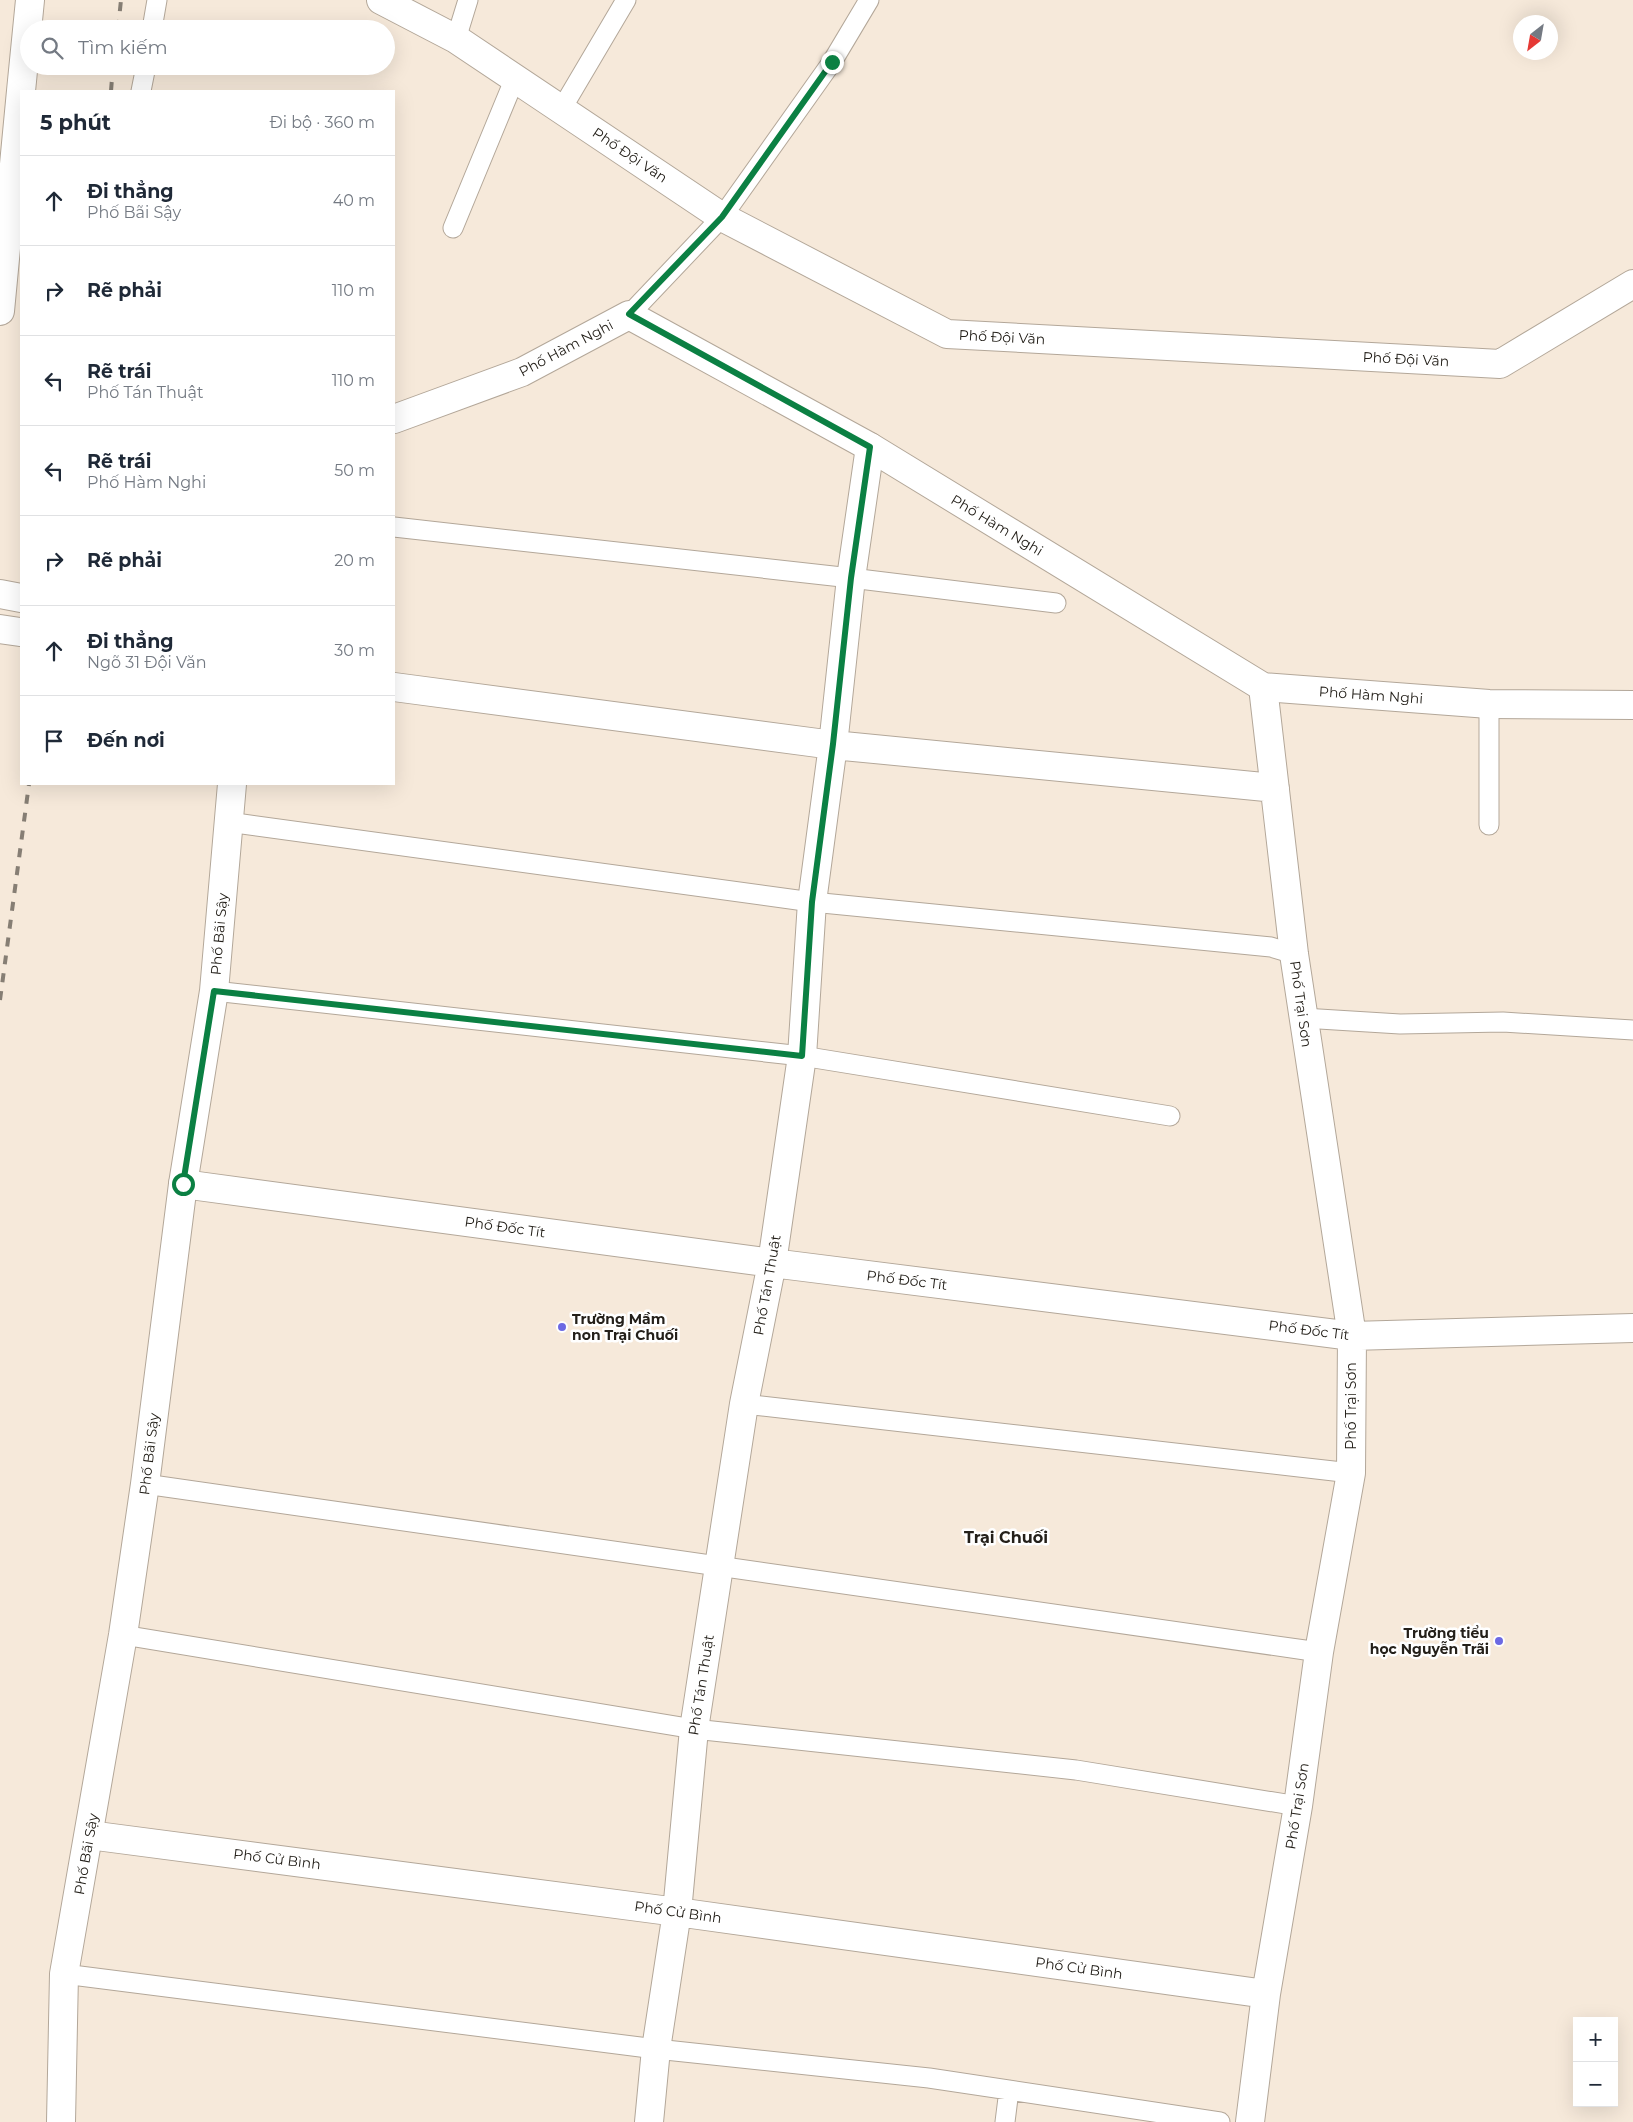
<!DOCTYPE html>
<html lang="vi">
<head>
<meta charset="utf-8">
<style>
	body { margin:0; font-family:Montserrat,sans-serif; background:#f6f6f7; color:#1f2937 }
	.controls { position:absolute; right:15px; bottom:15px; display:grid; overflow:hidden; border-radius:0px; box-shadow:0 5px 20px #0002 }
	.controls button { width:45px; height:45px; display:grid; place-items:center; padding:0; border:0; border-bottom:1px solid #e0e1e3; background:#fff; color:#1f2937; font:25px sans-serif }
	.compass { position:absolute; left:1513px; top:15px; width:45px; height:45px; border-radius:50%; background:#fff; box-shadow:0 5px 20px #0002; rotate:211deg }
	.stop { position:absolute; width:15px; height:15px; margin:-11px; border:4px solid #0b8043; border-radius:50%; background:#fff }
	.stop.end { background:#0b8043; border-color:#fff; box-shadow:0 1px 5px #0008 }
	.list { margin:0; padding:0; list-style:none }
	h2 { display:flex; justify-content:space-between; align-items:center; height:65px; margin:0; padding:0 20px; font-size:21px }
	h2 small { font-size:16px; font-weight:400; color:#747a83 }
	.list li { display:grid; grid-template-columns:32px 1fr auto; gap:15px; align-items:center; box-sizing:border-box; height:90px; padding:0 20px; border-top:1px solid #e0e1e3 }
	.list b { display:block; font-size:19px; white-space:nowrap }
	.list p { margin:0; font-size:16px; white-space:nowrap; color:#747a83 }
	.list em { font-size:16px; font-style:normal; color:#747a83 }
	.icon { flex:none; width:28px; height:28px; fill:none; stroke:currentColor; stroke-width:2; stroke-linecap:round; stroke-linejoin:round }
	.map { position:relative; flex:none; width:1633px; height:2122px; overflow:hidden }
	.search { position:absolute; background:#fff; box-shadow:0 5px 20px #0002; left:20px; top:20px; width:375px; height:55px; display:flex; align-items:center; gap:12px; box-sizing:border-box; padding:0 18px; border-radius:28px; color:#747a83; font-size:19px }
	.panel { position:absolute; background:#fff; box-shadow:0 5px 20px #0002; left:20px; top:90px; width:375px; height:695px; border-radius:0px }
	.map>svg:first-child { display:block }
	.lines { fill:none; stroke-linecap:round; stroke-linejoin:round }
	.lane-casing { stroke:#b3a799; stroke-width:21 }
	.street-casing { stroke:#b3a799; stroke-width:30 }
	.secondary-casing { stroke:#b3a799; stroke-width:30 }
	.lane { stroke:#fff; stroke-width:19 }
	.street { stroke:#fff; stroke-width:28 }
	.secondary { stroke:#fff; stroke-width:28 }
	.rail { stroke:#867e74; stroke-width:4; stroke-dasharray:9 9; stroke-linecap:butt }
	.route { stroke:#0b8043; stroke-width:6 }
	.poi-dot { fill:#6c69e3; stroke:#fff; stroke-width:2 }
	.labels { text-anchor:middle; stroke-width:5; stroke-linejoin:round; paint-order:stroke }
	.street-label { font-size:14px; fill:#24201a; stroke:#fff }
	.poi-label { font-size:14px; font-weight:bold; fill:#24201a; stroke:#fff; text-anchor:start }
	.quarter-label { font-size:16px; font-weight:bold; fill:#24201a; stroke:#fff }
</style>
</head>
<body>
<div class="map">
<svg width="1633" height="2122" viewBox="0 0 1633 2122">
	<rect width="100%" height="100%" fill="#f6e9da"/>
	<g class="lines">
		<g class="lane-casing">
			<path id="lane" d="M152 29 157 0
				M456 39 468 0
				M141 91 146 66
				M561 110 626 0
				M453 228 515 78
				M629 315 722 217 832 62 869 0
				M394 527 851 578 1056 603
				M228 822 812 902 1271 947 1294 954
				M1489 825V704
				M214 991 802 1056 1170 1116
				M1303 1018 1400 1024 1503 1022 1633 1030
				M744 1404 1351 1473
				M145 1484 1319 1652
				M123 1635 694 1729 1076 1770 1298 1806
				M64 1974 656 2049 929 2078 1220 2122
				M1005 2122 1009 2090"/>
		</g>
		<g class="street-casing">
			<path id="street" d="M381 0 456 39 722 217 947 334 1500 364 1633 284
				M394 687 833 745 1275 788
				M183 1184 772 1263 1352 1336 1633 1328
				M89 1835 677 1912 1266 1994
				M649 2122 656 2049 677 1912 694 1729 744 1404 772 1263 802 1056 812 902 833 745 851 578 870 447
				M1250 2122 1266 1994 1298 1806 1319 1652 1351 1473 1352 1336 1294 954 1263 687"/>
		</g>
		<g class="secondary-casing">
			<path id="secondary" d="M21 91 30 0
				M0 311 21 91
				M394 419 522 372 629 315 870 447 1263 687 1489 704 1633 705
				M0 594 21 598
				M0 629 20 632
				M61 2122 64 1974 123 1635 145 1484 183 1184 214 991 232 784"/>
		</g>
		<use href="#lane" class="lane"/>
		<use href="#street" class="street"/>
		<use href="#secondary" class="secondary"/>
		<path class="rail" d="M118 29 121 0
			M111 91 113 66
			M0 1000 29 784"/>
	</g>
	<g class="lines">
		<path class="route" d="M183 1184 214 991 802 1056 812 902 833 744 851 578 870 447 629 314 722 217 832 62"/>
	</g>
	<g class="poi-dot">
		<circle cx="562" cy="1327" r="5"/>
		<circle cx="1499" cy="1641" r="5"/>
	</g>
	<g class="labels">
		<g class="street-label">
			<text transform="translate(630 155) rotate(34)" y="5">Phố Đội Văn</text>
			<text transform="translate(1002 337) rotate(3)" y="5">Phố Đội Văn</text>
			<text transform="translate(566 348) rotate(-28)" y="5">Phố Hàm Nghi</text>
			<text transform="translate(1406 359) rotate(3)" y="5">Phố Đội Văn</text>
			<text transform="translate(997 525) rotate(31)" y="5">Phố Hàm Nghi</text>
			<text transform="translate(1371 695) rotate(4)" y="5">Phố Hàm Nghi</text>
			<text transform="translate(219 934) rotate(-85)" y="5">Phố Bãi Sậy</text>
			<text transform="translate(1301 1004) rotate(82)" y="5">Phố Trại Sơn</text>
			<text transform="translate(505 1227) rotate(8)" y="5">Phố Đốc Tít</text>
			<text transform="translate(907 1280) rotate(7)" y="5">Phố Đốc Tít</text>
			<text transform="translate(767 1285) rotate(-80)" y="5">Phố Tán Thuật</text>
			<text transform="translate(1309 1330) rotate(7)" y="5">Phố Đốc Tít</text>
			<text transform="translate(1351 1406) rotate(-90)" y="5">Phố Trại Sơn</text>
			<text transform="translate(149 1454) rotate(-83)" y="5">Phố Bãi Sậy</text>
			<text transform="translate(701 1685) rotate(-81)" y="5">Phố Tán Thuật</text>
			<text transform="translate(1297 1806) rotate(-81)" y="5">Phố Trại Sơn</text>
			<text transform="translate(86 1854) rotate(-80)" y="5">Phố Bãi Sậy</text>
			<text transform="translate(277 1859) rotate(7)" y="5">Phố Cử Bình</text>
			<text transform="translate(678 1912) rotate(8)" y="5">Phố Cử Bình</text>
			<text transform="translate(1079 1968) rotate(8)" y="5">Phố Cử Bình</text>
		</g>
		<g class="poi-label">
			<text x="572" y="1324">Trường Mầm<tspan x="572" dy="16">non Trại Chuối</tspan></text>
			<text x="1489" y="1638" text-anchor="end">Trường tiểu<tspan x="1489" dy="16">học Nguyễn Trãi</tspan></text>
		</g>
		<g class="quarter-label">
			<text x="1006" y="1543">Trại Chuối</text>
		</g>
	</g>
</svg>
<div class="controls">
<button>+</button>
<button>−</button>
</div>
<svg class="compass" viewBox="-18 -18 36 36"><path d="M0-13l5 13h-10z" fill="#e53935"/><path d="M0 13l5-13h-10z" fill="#747a83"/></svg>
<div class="stop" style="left:183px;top:1184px"></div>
<div class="stop end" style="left:832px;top:62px"></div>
<div class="search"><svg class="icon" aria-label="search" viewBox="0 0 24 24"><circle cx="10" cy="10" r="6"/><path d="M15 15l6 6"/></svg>Tìm kiếm</div>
<section class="panel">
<h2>5 phút<small>Đi bộ · 360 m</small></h2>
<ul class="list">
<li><svg class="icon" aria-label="ahead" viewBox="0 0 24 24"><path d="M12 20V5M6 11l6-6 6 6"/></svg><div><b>Đi thẳng</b><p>Phố Bãi Sậy</p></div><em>40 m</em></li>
<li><svg class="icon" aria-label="right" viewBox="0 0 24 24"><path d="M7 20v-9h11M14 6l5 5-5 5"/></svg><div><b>Rẽ phải</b></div><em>110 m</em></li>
<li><svg class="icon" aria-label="left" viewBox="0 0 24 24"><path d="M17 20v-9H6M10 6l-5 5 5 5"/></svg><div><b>Rẽ trái</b><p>Phố Tán Thuật</p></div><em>110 m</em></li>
<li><svg class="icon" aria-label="left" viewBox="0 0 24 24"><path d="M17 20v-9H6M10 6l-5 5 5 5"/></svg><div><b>Rẽ trái</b><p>Phố Hàm Nghi</p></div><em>50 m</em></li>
<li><svg class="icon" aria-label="right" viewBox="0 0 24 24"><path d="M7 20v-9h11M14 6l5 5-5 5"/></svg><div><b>Rẽ phải</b></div><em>20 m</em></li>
<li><svg class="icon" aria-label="ahead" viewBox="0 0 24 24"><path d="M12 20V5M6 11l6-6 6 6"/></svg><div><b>Đi thẳng</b><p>Ngõ 31 Đội Văn</p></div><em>30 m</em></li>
<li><svg class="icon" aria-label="arrive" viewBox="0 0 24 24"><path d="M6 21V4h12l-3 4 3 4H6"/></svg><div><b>Đến nơi</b></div></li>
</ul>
</section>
</div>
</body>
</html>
